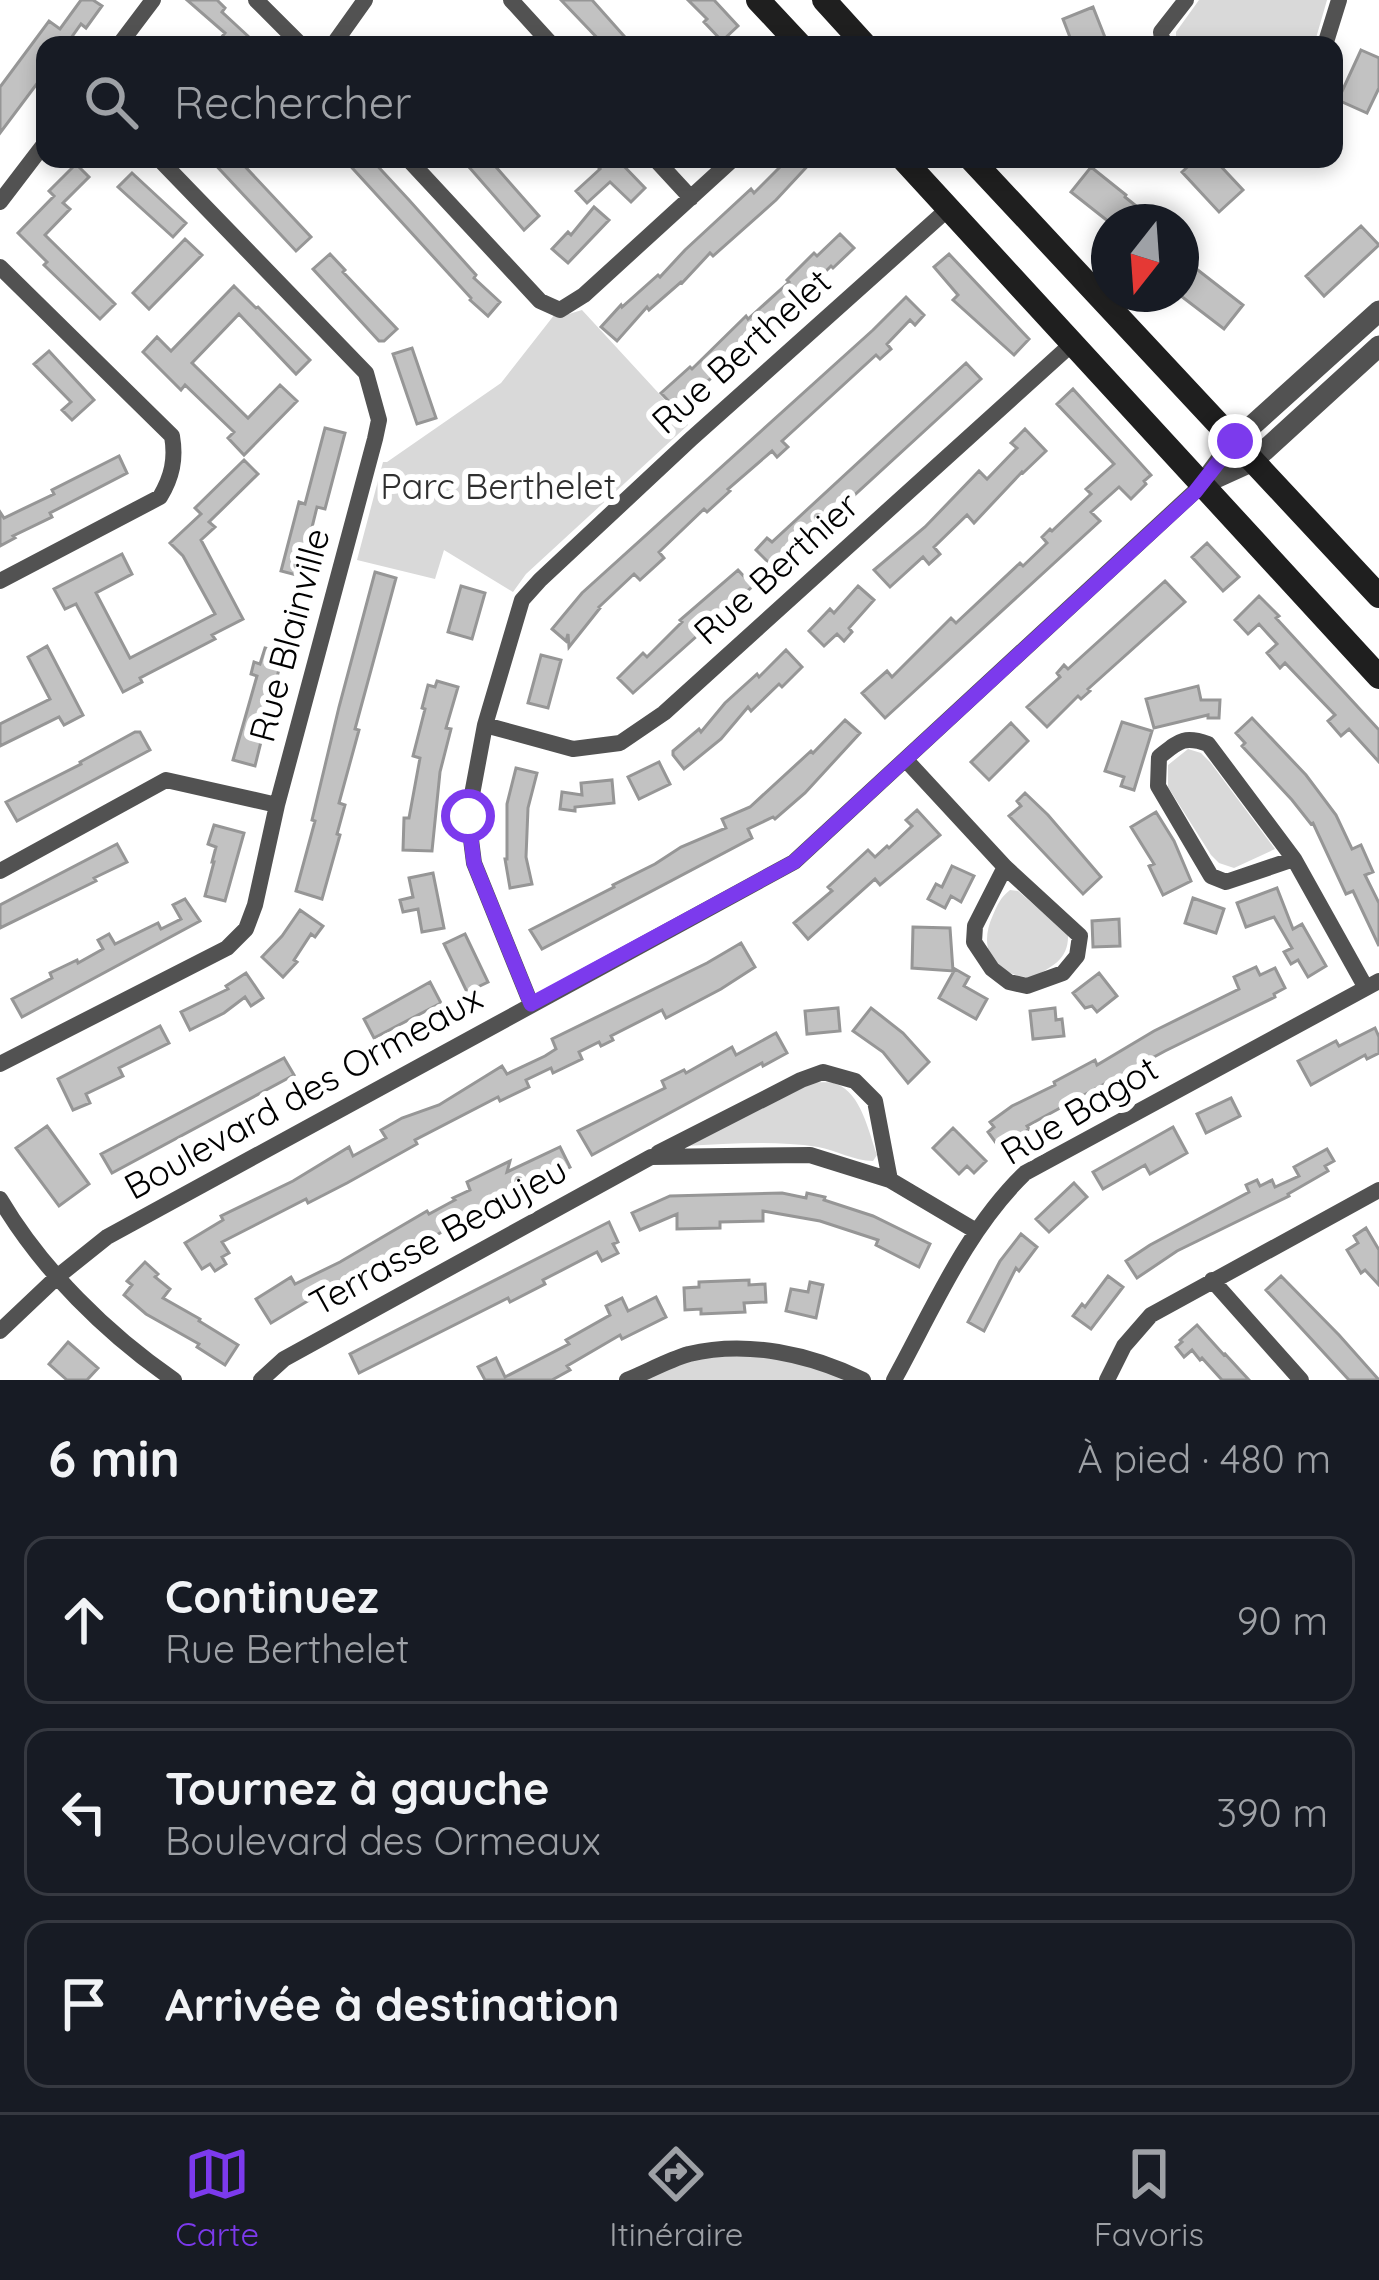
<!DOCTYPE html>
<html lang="fr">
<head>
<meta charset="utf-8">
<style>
	body { margin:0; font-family:Quicksand,sans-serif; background:#242831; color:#f1f3f6 }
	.compass { position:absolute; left:1091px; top:204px; width:108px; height:108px; border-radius:50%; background:#171b24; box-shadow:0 6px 18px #0003; rotate:197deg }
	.stop { position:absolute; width:36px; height:36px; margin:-27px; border:9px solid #7c3aed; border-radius:50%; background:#fff }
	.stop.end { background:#7c3aed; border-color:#fff; box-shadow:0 3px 12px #0008 }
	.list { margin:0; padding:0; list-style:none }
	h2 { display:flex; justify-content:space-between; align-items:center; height:156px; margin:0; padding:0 48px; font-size:51px }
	h2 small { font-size:39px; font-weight:400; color:#9ea1a6 }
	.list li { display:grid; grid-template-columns:78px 1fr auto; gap:36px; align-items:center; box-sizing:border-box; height:168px; margin:0 24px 24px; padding:0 24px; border:3px solid #363941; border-radius:24px }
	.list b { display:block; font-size:45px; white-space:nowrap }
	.list p { margin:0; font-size:39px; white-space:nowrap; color:#9ea1a6 }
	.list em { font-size:39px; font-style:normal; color:#9ea1a6 }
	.icon { flex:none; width:66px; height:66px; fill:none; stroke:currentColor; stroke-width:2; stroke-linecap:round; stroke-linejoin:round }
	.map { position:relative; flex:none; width:1379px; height:1380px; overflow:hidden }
	.search { position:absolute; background:#171b24; box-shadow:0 6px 18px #0003; left:36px; right:36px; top:36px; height:132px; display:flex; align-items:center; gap:30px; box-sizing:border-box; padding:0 42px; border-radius:24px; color:#9ea1a6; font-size:45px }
	.sheet { height:732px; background:#171b24 }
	nav { display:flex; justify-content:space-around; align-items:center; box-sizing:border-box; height:168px; border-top:3px solid #363941; background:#171b24; font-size:33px; color:#9ea1a6 }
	nav a { display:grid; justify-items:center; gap:6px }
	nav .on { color:#7c3aed }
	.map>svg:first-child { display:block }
	.green { fill:#d9d9d9 }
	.building { fill:#c2c2c2; stroke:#969696; stroke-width:3 }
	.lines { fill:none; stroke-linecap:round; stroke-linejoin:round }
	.minor { stroke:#525252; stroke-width:16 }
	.tertiary { stroke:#525252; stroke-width:21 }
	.secondary { stroke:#1f1f1f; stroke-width:24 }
	.route { stroke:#7c3aed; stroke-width:15 }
	.labels { text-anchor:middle; stroke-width:12; stroke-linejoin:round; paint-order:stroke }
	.street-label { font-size:36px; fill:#000; stroke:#fff }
	.park-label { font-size:36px; fill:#303030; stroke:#fff }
</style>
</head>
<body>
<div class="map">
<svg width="1379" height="1380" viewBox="0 0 1379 1380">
	<rect width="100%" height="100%" fill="#fff"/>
	<path class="green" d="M1199 0H1327L1314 45H1176V32Z
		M582 310 688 425 526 574 513 592 444 550 435 579 357 560 383 462H387L501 383 555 314H569Z
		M1188 749 1201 753 1210 762 1275 849 1234 868 1219 863 1211 855 1168 787V765Z
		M1010 890 1018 891 1068 934C1069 960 1052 966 1032 978 994 975 977 950 993 915 998 904 1000 898 1010 890Z
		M815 1082C822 1083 830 1081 836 1084 861 1092 869 1133 877 1155L873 1161C854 1161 836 1150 818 1147 773 1140 729 1144 684 1146Z
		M741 1353 787 1359 849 1380H632L689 1357Z"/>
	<path class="building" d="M81 0H93L102 6 86 28 81 24 66 45H45V73L0 133V87L49 21 60 29Z
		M187 0H217L225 8 222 12 249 37 242 45H227L220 39 225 33Z
		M561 0H592L632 45H604Z
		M688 0H714L738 26 722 41 704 22 707 19Z
		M1093 7 1108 45H1073L1063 19Z
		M1361 50 1379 58V88L1367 113 1338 100Z
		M210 159H238L311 237 296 251Z
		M344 159H371L409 200 476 275 474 278 500 302 488 316 470 300 471 298Z
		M462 159H489L539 216 524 230Z
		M591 159H617L645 188 631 202 610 182 587 203 576 191 600 169Z
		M788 159H814L776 200 713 256 710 253 682 283 681 282 649 310 647 307 617 341 601 327 621 305 622 307 658 275 660 277 685 250 751 189 754 193Z
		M1196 159H1214L1243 190 1219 212 1182 172Z
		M76 164 89 177 63 203 70 209 45 235 115 304 100 319 44 265 47 262 18 233 54 196 49 191Z
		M1091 167 1126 195 1125 197 1156 222H1109L1071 192Z
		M132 173 186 223 173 237 118 187Z
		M594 207 609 220 568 263 552 249 568 232 571 235Z
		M1361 226 1379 245 1324 296 1306 276Z
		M840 234 854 248 833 268 831 266 797 300 798 302 772 325 770 323 677 410 661 393 690 367 692 369 746 316 748 319 789 282 787 280 814 253 817 256Z
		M185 239 202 255 149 309 133 293Z
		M330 254 345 270 343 272 397 329 384 341H379L313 269Z
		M949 254 1029 339 1014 355 953 300 958 295 934 267Z
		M1181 257 1243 305 1224 329 1181 296Z
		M234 286 256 308 258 307 310 360 296 374 239 314 192 363 248 418 280 385 297 401 244 455 228 438 234 432 185 385 181 390 143 352 157 337 171 351Z
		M906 297 924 315 915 325 910 320 887 344 891 349 880 359 876 355 782 441 788 447 777 457 772 451 728 489 730 491 707 512 704 509 659 552 664 558 640 580 634 574 599 607 600 608 569 647 568 634 566 641 552 629 582 593 873 330Z
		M412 348 436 418 417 424 393 354Z
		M49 351 94 400 72 420 62 410 71 402 34 364Z
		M966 363 981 379 799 546 797 544 774 568 756 550 767 538 772 542Z
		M1073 389 1151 475 1144 481 1146 484 1131 499 1119 487 1091 512 1100 521 885 718 862 693 887 671 892 677 951 618 956 623 1020 563 1023 566 1047 543 1042 537 1050 529 1052 531 1091 494 1086 489 1114 464 1057 404Z
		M325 428 345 433 325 509 317 507 300 576 281 571 299 502 305 504Z
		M1025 429 1046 451 1023 473 1022 472 974 523 967 515 934 547 940 554 929 564 923 557 890 587 874 570 925 527 979 471 987 479 1017 448 1011 443Z
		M119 456 127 473 50 513 52 517 13 536 15 538 0 546V512L4 518 54 494 52 490Z
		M244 460 258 474 209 522 215 527 201 540 243 619 212 635 215 639 140 678 142 682 123 692 76 604 65 609 54 589 122 554 132 574 96 593 130 658 215 614 183 556 170 543 201 514 195 508Z
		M1207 543 1239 577 1223 591 1192 557Z
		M738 570 753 586 633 693 618 678 643 653 647 657 682 622 680 620Z
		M375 572 396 578 355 729 359 730 339 803 345 805 337 834 340 835 322 899 296 891 315 821 312 820 339 707Z
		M1165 581 1185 602 1088 689 1090 691 1081 699 1078 696 1047 727 1027 707 1060 677 1057 673 1064 665 1068 669Z
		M461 586 485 593 472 639 448 632Z
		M858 586 874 600 849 628 852 632 844 641 837 634 824 646 809 631 830 609 834 613Z
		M1259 596 1279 616 1276 618 1379 730V762L1349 729 1341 736 1328 721 1335 715 1285 663 1280 668 1267 653 1277 644 1259 624 1248 634 1235 620Z
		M47 646 83 715 64 725 59 717 0 746V724L50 699 28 657Z
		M265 648 283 653 255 766 233 760 257 676 251 674 254 662 260 664Z
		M786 650 802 667 782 687 779 684 751 711 748 707 721 739 684 769 673 755V751L699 729 701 732 725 703 757 674 759 677Z
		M541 655 561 660 548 708 528 703Z
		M437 681 458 687 446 728 451 729 440 772 432 851 403 850 404 818H409L420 758 413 756 425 709 422 708 428 685 435 687Z
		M1198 686 1201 700H1220L1219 718H1208V715L1154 728 1146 699Z
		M1252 718 1306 775 1336 815 1352 849 1361 845 1373 872 1365 875 1379 903V946L1353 891 1346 894 1313 823 1311 824 1292 800 1242 746 1245 743 1236 733Z
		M845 720 860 733 805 793 775 819 773 817 748 829 752 838 542 949 530 930 614 887 613 885 655 864 681 847 726 828 722 819 750 807 811 751 813 753Z
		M1122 722 1152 731 1134 790 1121 786 1124 777 1105 771Z
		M1011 723 1028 741 989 780 971 762Z
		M135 732H140L150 750 17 821 6 802 81 764 80 762Z
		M659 762 670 784 639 799 628 777Z
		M516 768 537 773 528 808 526 857 532 884 510 888 505 859H507V804Z
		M612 780 614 803 575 807V811L560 809 562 792 582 795 581 783Z
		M1025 793 1048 815 1101 877 1083 894 1009 816 1021 806 1017 801Z
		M917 810 940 835 880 885 875 879 808 939 794 923 832 891 828 887 868 850 875 857 887 846 889 848 912 826 906 820Z
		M1156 812 1174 841 1191 881 1163 895 1149 866 1154 864 1131 827Z
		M214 825 244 833 225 901 205 896 214 862H212L216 847 208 844Z
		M117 844 127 862 94 878 96 881 0 928V905Z
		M952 866 974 876 961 902 951 896 945 908 928 899 936 884 942 887Z
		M433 873 444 928 422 932 418 909 403 912 400 900 413 897 409 878Z
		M1277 888 1293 929 1302 924 1326 966 1308 977 1298 960 1291 964 1284 952 1292 948 1274 917 1246 927 1237 903Z
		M1193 898 1224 909 1216 933 1185 923Z
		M185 899 200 921 22 1017 12 999 52 978 50 973 77 960 78 963 103 949 98 940 109 934 115 944 158 923 161 929 181 919 173 905Z
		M300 910 323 926 315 937 311 934 294 960 297 962 283 977 262 957 282 936Z
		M1119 919 1120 946 1093 947 1092 921Z
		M913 927 950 928 953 971 912 968Z
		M465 934 488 982 467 992 444 944Z
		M741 943 755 967 721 989 666 1018 662 1010 611 1036 613 1040 601 1046 599 1042 579 1052 582 1059 553 1073 551 1068 526 1080 529 1087 500 1101 498 1097 415 1140 417 1144 347 1183 308 1203 306 1199 222 1242 229 1253 222 1257 226 1264 215 1271 210 1264 202 1269 185 1243 223 1220 221 1216 293 1181 349 1147 353 1156 386 1138 381 1130 402 1118 439 1105 502 1066 507 1074 545 1056 556 1049 552 1039 707 963Z
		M1256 967 1260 975 1275 968 1285 988 1274 994 1275 997 1165 1051 1027 1126 1029 1129 1001 1150 988 1132 994 1127 990 1122 1012 1106 1055 1085 1054 1082 1095 1060 1097 1065 1154 1031 1239 989 1234 977Z
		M955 969 969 977 964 986 987 999 976 1019 939 998Z
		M246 973 263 998 251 1006 245 997 224 1013 190 1030 181 1012 228 989 226 986Z
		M1099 973 1117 996 1097 1012 1092 1006 1085 1008 1073 993Z
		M430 982 441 1003 374 1038 364 1019Z
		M838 1008 840 1031 807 1034 805 1011Z
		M871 1008 903 1033 929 1062 908 1083 883 1052 853 1031Z
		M1055 1008 1056 1020 1062 1019 1064 1036 1033 1039 1030 1011Z
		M160 1026 169 1043 119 1068 123 1076 86 1094 90 1103 73 1110 58 1079Z
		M1375 1028 1379 1037V1053L1367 1059 1365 1055 1311 1085 1298 1061 1336 1041 1339 1046Z
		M776 1033 787 1053 763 1066 762 1063 592 1155 578 1131 665 1088 662 1081 684 1070 686 1073 732 1047 736 1055Z
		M284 1058 294 1075 112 1173 101 1154Z
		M1231 1098 1240 1116 1206 1133 1197 1114Z
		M47 1126 89 1184 59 1206 16 1148Z
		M1173 1127 1187 1153 1150 1174 1145 1165 1103 1189 1093 1172Z
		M953 1128 986 1161 974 1173 967 1166 959 1174 933 1148Z
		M560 1147 570 1167 458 1223 388 1262 316 1296 271 1323 256 1299 291 1277 295 1284 340 1262 427 1211 429 1214 455 1200 453 1198 470 1190 467 1182 510 1161 507 1172Z
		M1327 1149 1334 1161 1325 1166 1328 1171 1288 1194 1289 1196 1177 1251 1137 1278 1126 1261 1150 1245 1249 1192 1246 1185 1257 1180 1260 1186 1272 1180 1275 1187 1299 1176 1294 1167Z
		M1074 1183 1087 1197 1049 1232 1036 1219Z
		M782 1193 806 1198 807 1193 825 1197 824 1200 873 1216 930 1244 919 1267 876 1245 878 1240 820 1221 763 1211V1221L720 1222V1228L677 1229V1214L640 1230 632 1213 670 1196Z
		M609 1222 618 1242 613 1244 618 1253 602 1261 597 1252 543 1280 545 1284 510 1302 508 1298 359 1373 350 1354Z
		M1366 1228 1379 1250V1285L1365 1270 1361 1273 1347 1250 1358 1243 1354 1236Z
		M1021 1234 1037 1247 1019 1271 1016 1268 984 1331 968 1322 1000 1261Z
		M145 1262 158 1274 155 1277 170 1289 163 1298 200 1319 199 1321 238 1345 225 1365 197 1347 199 1344 146 1314 124 1295 132 1285 127 1281Z
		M1108 1276 1123 1287 1091 1329 1073 1316 1082 1304 1085 1307Z
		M1281 1276 1339 1335 1379 1380H1349L1266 1290Z
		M749 1280V1285L765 1284 766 1302 744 1303 745 1312 701 1314V1309L685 1310 684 1288 699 1287V1282Z
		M810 1282 823 1285 816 1318 786 1311 791 1289 808 1292Z
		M656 1297 666 1317 622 1339 620 1335 567 1366 570 1370 552 1380H485L478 1367 496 1358 505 1377 569 1344 566 1340 610 1315 606 1306 622 1298 628 1311Z
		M1197 1325 1224 1355 1225 1354 1249 1380H1222L1202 1358 1200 1360 1192 1350 1184 1357 1176 1347 1182 1342 1180 1340Z
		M68 1342 98 1368 87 1380H67L49 1364Z"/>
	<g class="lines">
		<path class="minor" d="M256 0 301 45
			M511 0 552 45
			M119 45 153 0
			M333 45 365 0
			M1163 45 1161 32 1186 0
			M1325 45 1339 0
			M408 159 540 301 560 310 584 295 733 159
			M655 159 691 198
			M0 202 45 143
			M0 267 172 436C176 459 172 477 160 497L0 581
			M485 725 573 749 620 743 664 713 1074 342
			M906 760 1005 867 1080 936 1077 956 1063 973 1027 986 1009 982 992 969 974 942 975 926 1005 867
			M1294 859 1226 882 1211 876 1158 786 1159 757C1178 742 1183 735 1208 744L1294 859 1366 988
			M0 871 166 780 277 805
			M531 1004 474 863 468 816 485 725 522 600 540 580 691 439 948 209
			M0 1064 227 948 246 929 255 905 277 805 375 439 379 420 366 373 159 159
			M658 1153 801 1080 823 1072 855 1081 875 1101 890 1180
			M0 1199C42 1270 107 1334 174 1380
			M1212 1280 1301 1380
			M0 1331 57 1277 107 1237 794 862 1203 484
			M261 1380 284 1359 651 1157 810 1155 890 1180 976 1231
			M627 1380C647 1372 668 1360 689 1354 747 1340 810 1354 863 1380
			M894 1380C933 1309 966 1230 1025 1173L1379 981
			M1107 1380 1124 1346 1151 1315 1379 1190"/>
		<path class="tertiary" d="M1209 481 1253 461 1379 346
			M1203 484 1235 441 1379 311"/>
		<path class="secondary" d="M758 0 800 45
			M824 0 865 45
			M903 159 1379 677
			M971 159 1379 596"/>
	</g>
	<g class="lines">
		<path class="route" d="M468 816 474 863 531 1004 794 862 1195 492 1235 441"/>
	</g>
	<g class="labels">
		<g class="street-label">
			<text transform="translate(741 351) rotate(-42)" y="13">Rue Berthelet</text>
			<text transform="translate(776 568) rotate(-42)" y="13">Rue Berthier</text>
			<text transform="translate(289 635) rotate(-75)" y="13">Rue Blainville</text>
			<text transform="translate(303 1092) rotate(-29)" y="13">Boulevard des Ormeaux</text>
			<text transform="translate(1079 1110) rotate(-31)" y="13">Rue Bagot</text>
			<text transform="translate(438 1236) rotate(-29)" y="13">Terrasse Beaujeu</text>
		</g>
		<g class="park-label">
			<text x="498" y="499">Parc Berthelet</text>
		</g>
	</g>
</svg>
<svg class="compass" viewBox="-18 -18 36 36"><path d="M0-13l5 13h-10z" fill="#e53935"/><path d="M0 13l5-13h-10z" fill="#9ea1a6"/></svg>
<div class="stop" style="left:468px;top:816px"></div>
<div class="stop end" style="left:1235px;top:441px"></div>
<div class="search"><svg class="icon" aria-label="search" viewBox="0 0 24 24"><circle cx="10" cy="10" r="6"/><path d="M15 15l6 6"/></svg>Rechercher</div>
</div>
<section class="sheet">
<h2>6 min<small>À pied · 480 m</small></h2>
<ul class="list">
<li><svg class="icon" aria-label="ahead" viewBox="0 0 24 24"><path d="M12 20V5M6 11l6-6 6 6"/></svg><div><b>Continuez</b><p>Rue Berthelet</p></div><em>90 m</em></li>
<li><svg class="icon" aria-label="left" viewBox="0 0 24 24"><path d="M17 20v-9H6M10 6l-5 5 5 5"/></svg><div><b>Tournez à gauche</b><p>Boulevard des Ormeaux</p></div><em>390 m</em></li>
<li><svg class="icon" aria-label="arrive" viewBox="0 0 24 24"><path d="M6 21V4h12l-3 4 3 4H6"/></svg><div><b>Arrivée à destination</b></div></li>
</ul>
</section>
<nav>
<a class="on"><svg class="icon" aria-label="map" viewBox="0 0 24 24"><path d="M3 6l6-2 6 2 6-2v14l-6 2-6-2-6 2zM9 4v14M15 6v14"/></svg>Carte</a>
<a><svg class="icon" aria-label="directions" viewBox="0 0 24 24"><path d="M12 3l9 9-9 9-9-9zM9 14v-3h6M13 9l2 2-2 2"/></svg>Itinéraire</a>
<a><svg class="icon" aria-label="saved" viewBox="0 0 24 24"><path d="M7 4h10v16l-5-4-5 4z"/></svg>Favoris</a>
</nav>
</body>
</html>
